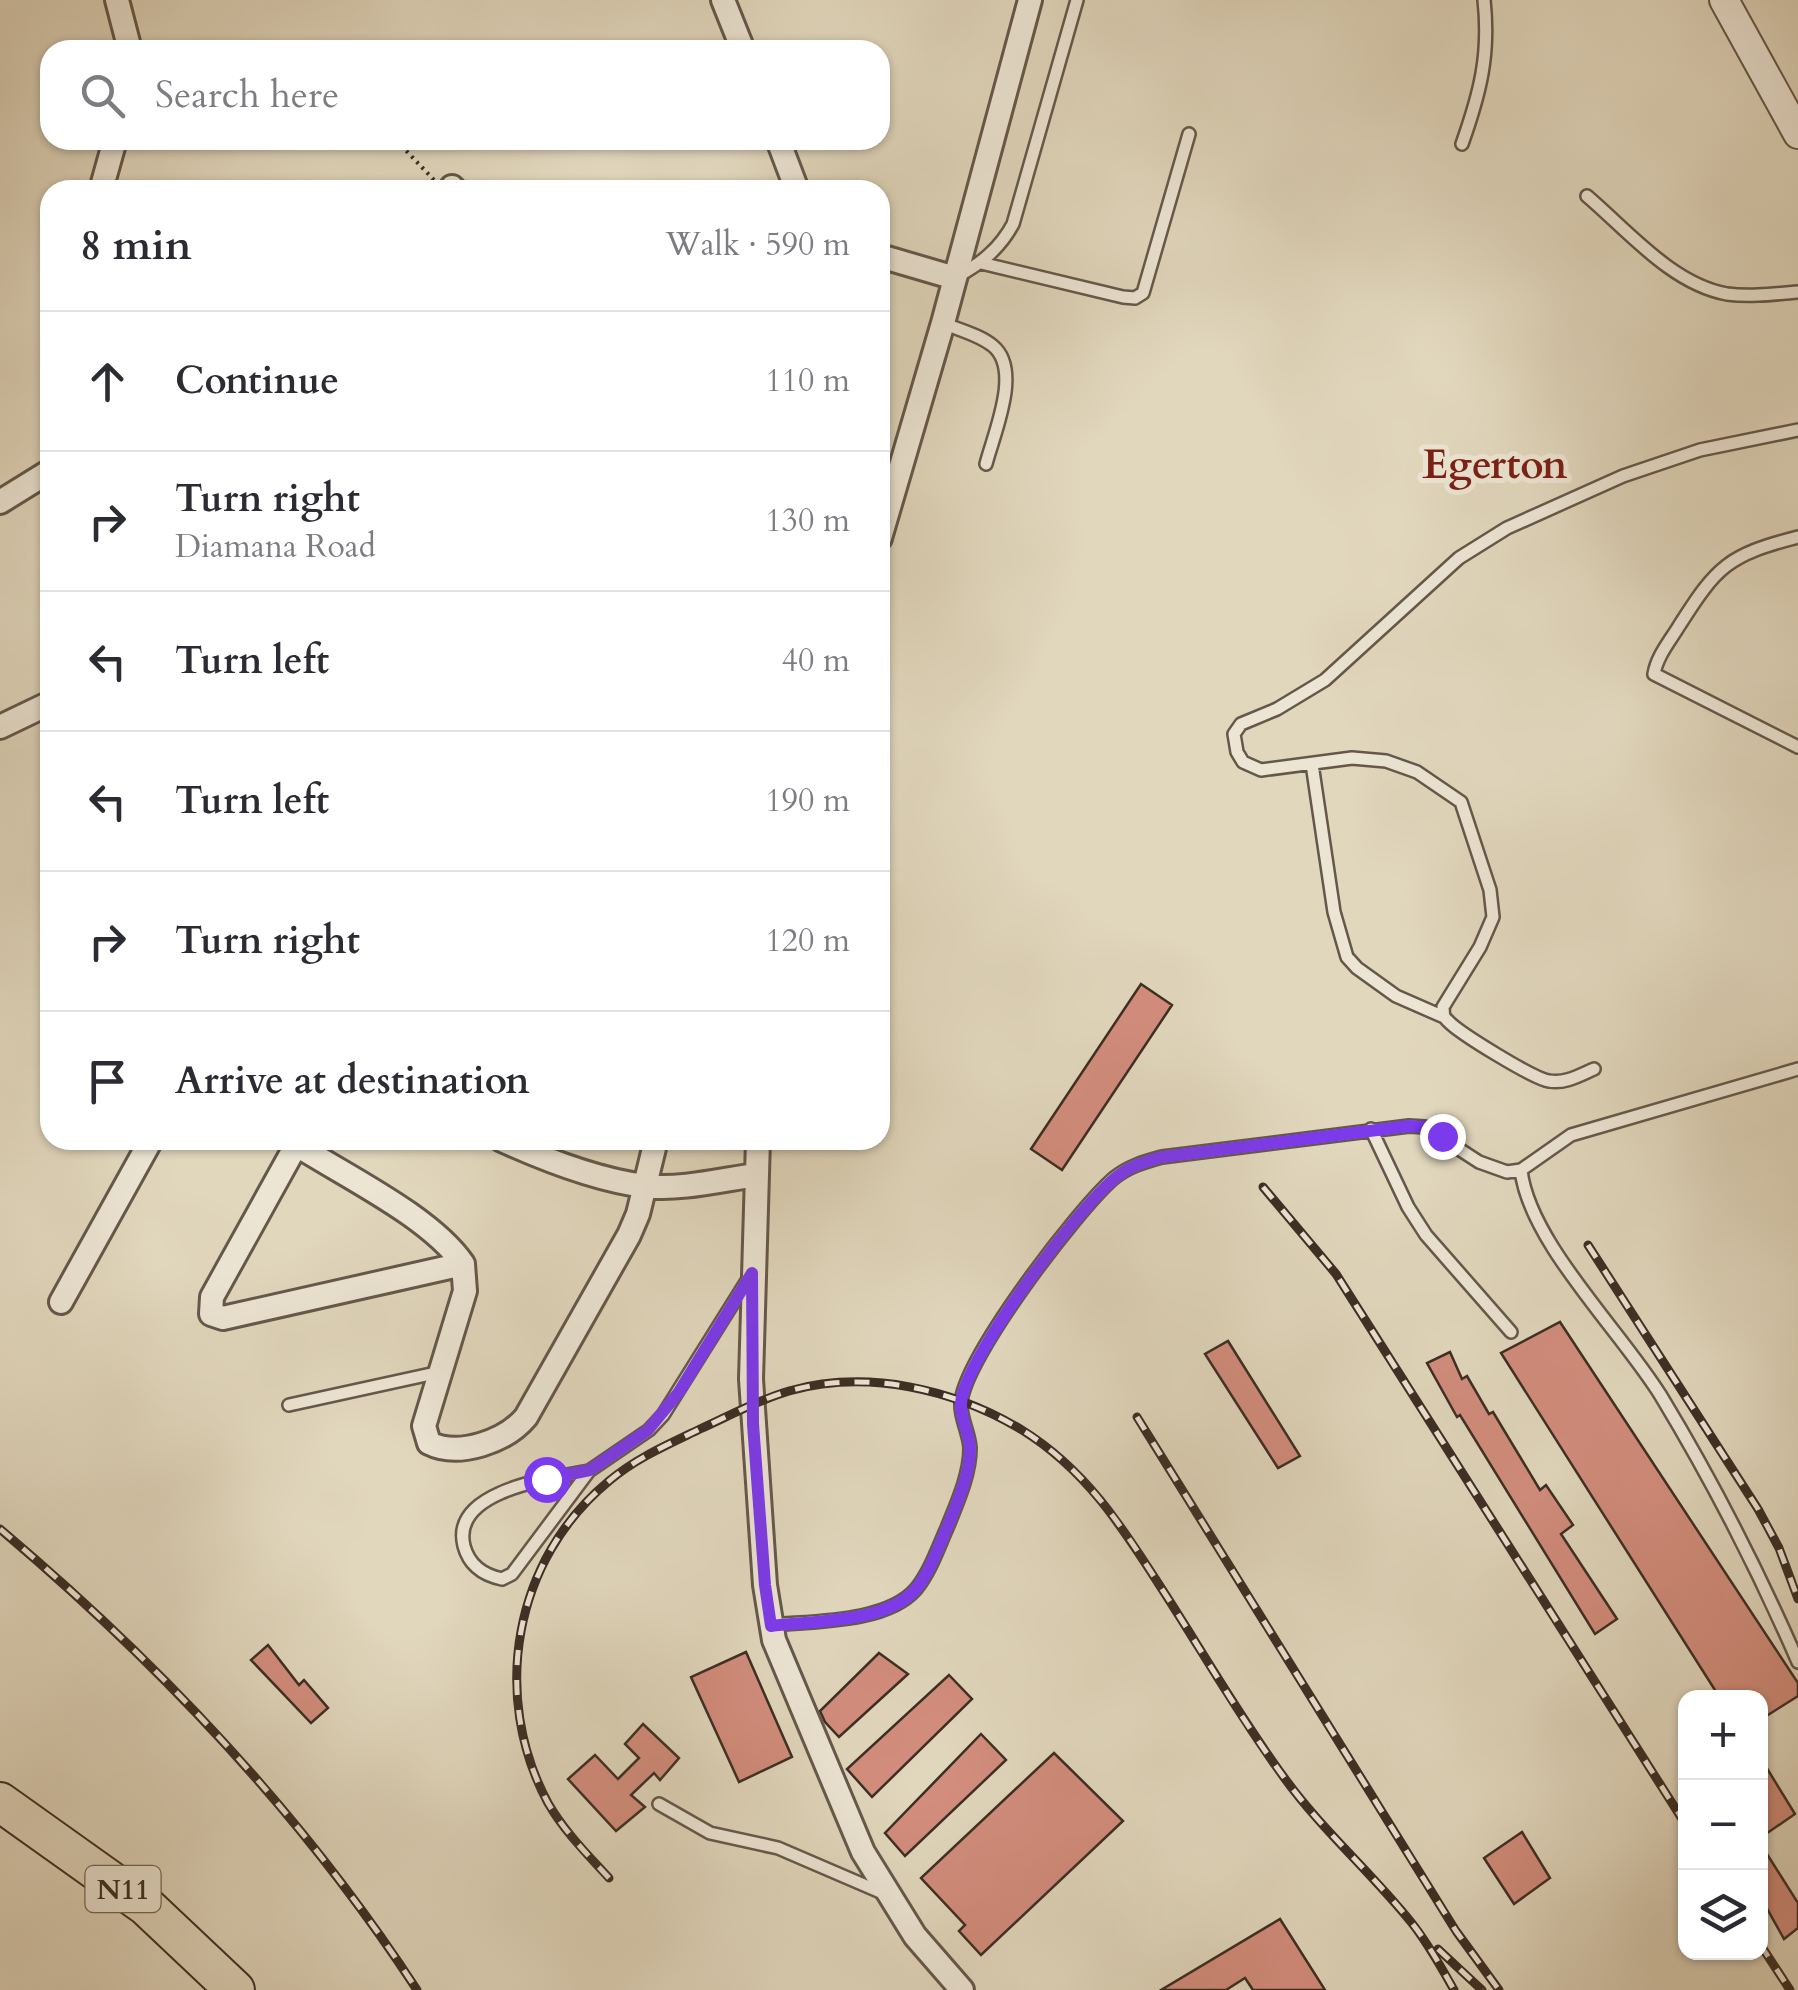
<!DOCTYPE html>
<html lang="en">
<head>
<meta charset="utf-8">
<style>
	body { margin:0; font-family:Cardo,serif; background:#f7f7f7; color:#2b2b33 }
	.controls { position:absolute; right:30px; bottom:30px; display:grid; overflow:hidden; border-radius:20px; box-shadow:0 2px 8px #0004 }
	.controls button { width:90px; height:90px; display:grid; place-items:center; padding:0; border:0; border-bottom:2px solid #e1e1e2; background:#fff; color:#2b2b33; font:50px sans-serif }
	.stop { position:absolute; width:30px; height:30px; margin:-22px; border:8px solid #7c3aed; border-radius:50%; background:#fff }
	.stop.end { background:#7c3aed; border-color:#fff; box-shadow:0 2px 10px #0008 }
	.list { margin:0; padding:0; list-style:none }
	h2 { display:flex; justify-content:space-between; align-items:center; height:130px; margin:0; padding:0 40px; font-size:42px }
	h2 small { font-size:32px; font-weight:400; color:#7c7c81 }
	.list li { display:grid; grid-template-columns:65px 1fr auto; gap:30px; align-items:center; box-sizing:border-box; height:140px; padding:0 40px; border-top:2px solid #e1e1e2 }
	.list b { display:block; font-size:38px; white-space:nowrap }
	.list p { margin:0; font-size:32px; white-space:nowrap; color:#7c7c81 }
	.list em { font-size:32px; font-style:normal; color:#7c7c81 }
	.icon { flex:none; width:55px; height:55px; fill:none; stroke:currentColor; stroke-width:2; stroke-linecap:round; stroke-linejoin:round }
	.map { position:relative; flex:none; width:1798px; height:1990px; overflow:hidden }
	.search { position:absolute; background:#fff; box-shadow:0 2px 8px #0004; left:40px; top:40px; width:850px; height:110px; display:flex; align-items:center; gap:25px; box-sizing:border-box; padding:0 35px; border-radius:30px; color:#7c7c81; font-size:38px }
	.panel { position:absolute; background:#fff; box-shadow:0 2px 8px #0004; left:40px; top:180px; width:850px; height:970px; border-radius:30px }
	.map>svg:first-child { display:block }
	.building { fill:#d38d7d; stroke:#3c2e24; stroke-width:2.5 }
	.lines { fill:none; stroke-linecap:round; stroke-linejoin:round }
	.service-casing { stroke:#65584a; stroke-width:16 }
	.minor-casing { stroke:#65584a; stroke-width:28 }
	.tertiary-casing { stroke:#65584a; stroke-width:32 }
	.trunk-casing { stroke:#3c2e24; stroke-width:42 }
	.path { stroke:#3c2e24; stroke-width:4; stroke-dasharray:2.5 5; stroke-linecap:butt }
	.service { stroke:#ece5d4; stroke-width:11 }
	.minor { stroke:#ece5d4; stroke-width:22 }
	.tertiary { stroke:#ece5d4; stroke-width:28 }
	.trunk { stroke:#e1d7bd; stroke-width:38 }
	.rail-casing { stroke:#3c2e24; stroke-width:9 }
	.rail { stroke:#ece5d4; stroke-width:5; stroke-dasharray:15; stroke-linecap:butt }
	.route { stroke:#7c3aed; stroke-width:12 }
	.labels { text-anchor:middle; stroke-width:10; stroke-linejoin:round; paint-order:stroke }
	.shield { fill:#ece5d4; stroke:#716559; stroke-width:2.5 }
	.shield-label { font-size:28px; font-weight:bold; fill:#3c2e24 }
	.district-label { font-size:40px; font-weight:bold; fill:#7a1f14; stroke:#ece5d4 }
</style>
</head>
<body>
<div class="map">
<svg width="1798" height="1990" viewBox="0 0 1798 1990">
	<rect width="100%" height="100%" fill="#e1d7bd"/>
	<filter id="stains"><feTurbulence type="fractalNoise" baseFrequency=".002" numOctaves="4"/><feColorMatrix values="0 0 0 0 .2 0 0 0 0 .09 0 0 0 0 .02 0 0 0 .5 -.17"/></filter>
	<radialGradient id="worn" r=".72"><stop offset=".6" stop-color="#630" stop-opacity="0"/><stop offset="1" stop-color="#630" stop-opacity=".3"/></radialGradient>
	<path class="building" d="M1141 984 1172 1005 1062 1170 1031 1149Z
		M1560 1322 1798 1683V1696L1760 1720V1698H1720L1501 1353Z
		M1228 1341 1300 1456 1278 1468 1205 1354Z
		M1450 1352 1462 1379 1467 1376 1489 1414 1493 1412 1540 1490 1546 1485 1573 1525 1561 1534 1617 1619 1595 1634 1460 1415 1457 1417 1427 1363Z
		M268 1645 299 1685 304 1680 328 1708 311 1723 251 1660Z
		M746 1652 792 1757 739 1782 691 1677Z
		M879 1653 908 1674 839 1737 825 1722 820 1711Z
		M949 1675 972 1699 872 1797 847 1769Z
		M643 1724 679 1758 660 1780 654 1773 631 1795 645 1807 616 1831 568 1779 595 1755 618 1779 639 1758 625 1744Z
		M981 1734 1006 1760 905 1856 885 1833Z
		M1054 1753 1123 1821 981 1955 959 1931 965 1925 921 1878Z
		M1760 1757 1795 1814 1760 1838Z
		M1522 1832 1550 1878 1514 1904 1484 1858Z
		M1760 1843 1798 1903V1928L1784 1939 1760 1896Z
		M1280 1919 1325 1990H1253L1245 1978 1226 1990H1161Z"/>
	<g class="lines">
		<g class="service-casing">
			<path id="service" d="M1462 144C1480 93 1490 55 1484 0
				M1587 196C1628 231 1672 284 1727 294 1750 297 1775 294 1798 292
				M981 263 1123 297 1135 298 1143 293 1189 134
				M958 276C982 263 1000 248 1013 224L1077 0
				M943 323C959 330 980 335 993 346 1022 370 994 433 986 464
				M1798 537C1728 555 1717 566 1679 626 1670 641 1657 656 1654 674L1798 747
				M1312 764 1334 912 1347 957 1357 968 1396 996 1444 1017
				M1594 1069C1580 1075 1565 1084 1549 1081 1534 1079 1459 1033 1448 1021 1442 1015 1444 1016 1443 1007L1480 947 1493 917 1490 890 1461 802 1417 772 1386 761 1352 758 1261 770 1243 762 1237 752 1234 734 1241 724 1277 709 1325 680 1459 558 1507 528 1623 476 1700 450 1798 430
				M1371 1129 1408 1207 1426 1235 1511 1332
				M1521 1170C1529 1242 1621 1331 1661 1396 1713 1482 1758 1570 1798 1662
				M289 1405 440 1372
				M589 1471C552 1478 450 1490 464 1546 469 1565 483 1575 502 1579L512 1574 589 1471 649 1430 663 1415 750 1276
				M771 1625C813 1621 887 1623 916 1589 930 1572 938 1548 947 1528 957 1503 970 1475 970 1448 969 1432 960 1418 961 1403 964 1358 1077 1210 1114 1178 1129 1166 1144 1162 1162 1157L1409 1126 1425 1127 1479 1162 1507 1172 1521 1170 1571 1135 1798 1069
				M659 1804 710 1833 778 1848 885 1894"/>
		</g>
		<g class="minor-casing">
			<path id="minor" d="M117 0 130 50
				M723 0 743 50
				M778 140 797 190
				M452 187 455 190
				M101 190 115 140
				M880 256 955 278
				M0 502 50 471
				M880 538 943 323 1030 0
				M0 727 50 703
				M299 1140 212 1297 211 1314 223 1318 463 1264 465 1291 424 1426 429 1443C459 1458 506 1441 526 1417L629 1235 638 1214 656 1140
				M502 1140C546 1160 597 1180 645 1186 681 1190 720 1180 756 1175
				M758 1140 751 1379 765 1585 774 1640 863 1852 915 1936 962 1990
				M297 1145C345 1176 431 1217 463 1264
				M61 1302 151 1140"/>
		</g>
		<g class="tertiary-casing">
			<path id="tertiary" d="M1724 0 1798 134"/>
		</g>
		<g class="trunk-casing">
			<path id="trunk" d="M0 1802 146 1906 235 1990"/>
		</g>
		<path class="path" d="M396 140 434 180"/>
		<use href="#service" class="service"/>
		<use href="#minor" class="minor"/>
		<use href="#tertiary" class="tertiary"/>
		<use href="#trunk" class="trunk"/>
		<g class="rail-casing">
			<path id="rail" d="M1263 1187 1336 1274 1686 1825
				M1588 1245 1758 1509 1779 1548 1798 1599
				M1137 1417 1456 1931 1499 1990
				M0 1529C159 1663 303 1815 417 1990
				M609 1878C587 1854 564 1831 548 1803 490 1695 514 1559 609 1481 636 1458 669 1444 700 1429 729 1416 758 1400 789 1391 867 1369 954 1389 1022 1430 1085 1469 1121 1525 1160 1586 1201 1649 1239 1716 1283 1776 1321 1829 1370 1871 1411 1922 1428 1943 1441 1967 1454 1990
				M1760 1944 1790 1990
				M1438 1949 1482 1990"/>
		</g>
		<use href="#rail" class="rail"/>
	</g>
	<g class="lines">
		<path class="route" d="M546 1479 590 1470 648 1430 679 1392 752 1273 753 1424 765 1585 771 1626C814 1621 887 1623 916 1589 930 1572 938 1548 947 1528 957 1503 970 1476 970 1448 969 1432 960 1418 961 1403 965 1358 1077 1210 1114 1179 1129 1166 1144 1162 1162 1157L1409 1126 1425 1127 1442 1136"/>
	</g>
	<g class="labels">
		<rect class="shield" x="85.5" y="1866" width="75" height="46" rx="8"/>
		<g class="shield-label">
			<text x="123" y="1899">N11</text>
		</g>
		<g class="district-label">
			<text x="1495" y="478">Egerton</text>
		</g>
	</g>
	<rect width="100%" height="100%" filter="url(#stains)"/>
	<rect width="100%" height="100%" fill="url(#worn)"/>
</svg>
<div class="controls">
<button>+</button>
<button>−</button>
<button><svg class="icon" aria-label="layers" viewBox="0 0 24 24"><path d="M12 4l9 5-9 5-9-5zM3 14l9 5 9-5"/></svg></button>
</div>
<div class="stop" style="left:546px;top:1479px"></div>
<div class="stop end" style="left:1442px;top:1136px"></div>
<div class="search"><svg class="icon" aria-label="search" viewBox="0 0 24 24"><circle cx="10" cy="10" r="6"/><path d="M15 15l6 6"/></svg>Search here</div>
<section class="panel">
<h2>8 min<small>Walk · 590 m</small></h2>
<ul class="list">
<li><svg class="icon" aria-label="ahead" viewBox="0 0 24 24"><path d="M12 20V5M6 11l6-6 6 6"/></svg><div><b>Continue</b></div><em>110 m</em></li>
<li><svg class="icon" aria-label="right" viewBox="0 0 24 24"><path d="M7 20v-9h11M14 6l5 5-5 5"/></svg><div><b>Turn right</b><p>Diamana Road</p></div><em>130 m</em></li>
<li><svg class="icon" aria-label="left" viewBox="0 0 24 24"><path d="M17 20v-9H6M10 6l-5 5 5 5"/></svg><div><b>Turn left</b></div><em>40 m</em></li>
<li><svg class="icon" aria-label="left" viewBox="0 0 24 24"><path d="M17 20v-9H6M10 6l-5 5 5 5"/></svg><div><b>Turn left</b></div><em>190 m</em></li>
<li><svg class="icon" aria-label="right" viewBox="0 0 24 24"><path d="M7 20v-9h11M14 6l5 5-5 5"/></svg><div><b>Turn right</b></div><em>120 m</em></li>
<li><svg class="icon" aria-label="arrive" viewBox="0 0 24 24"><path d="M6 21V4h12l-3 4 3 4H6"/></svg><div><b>Arrive at destination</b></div></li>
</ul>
</section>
</div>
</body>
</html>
